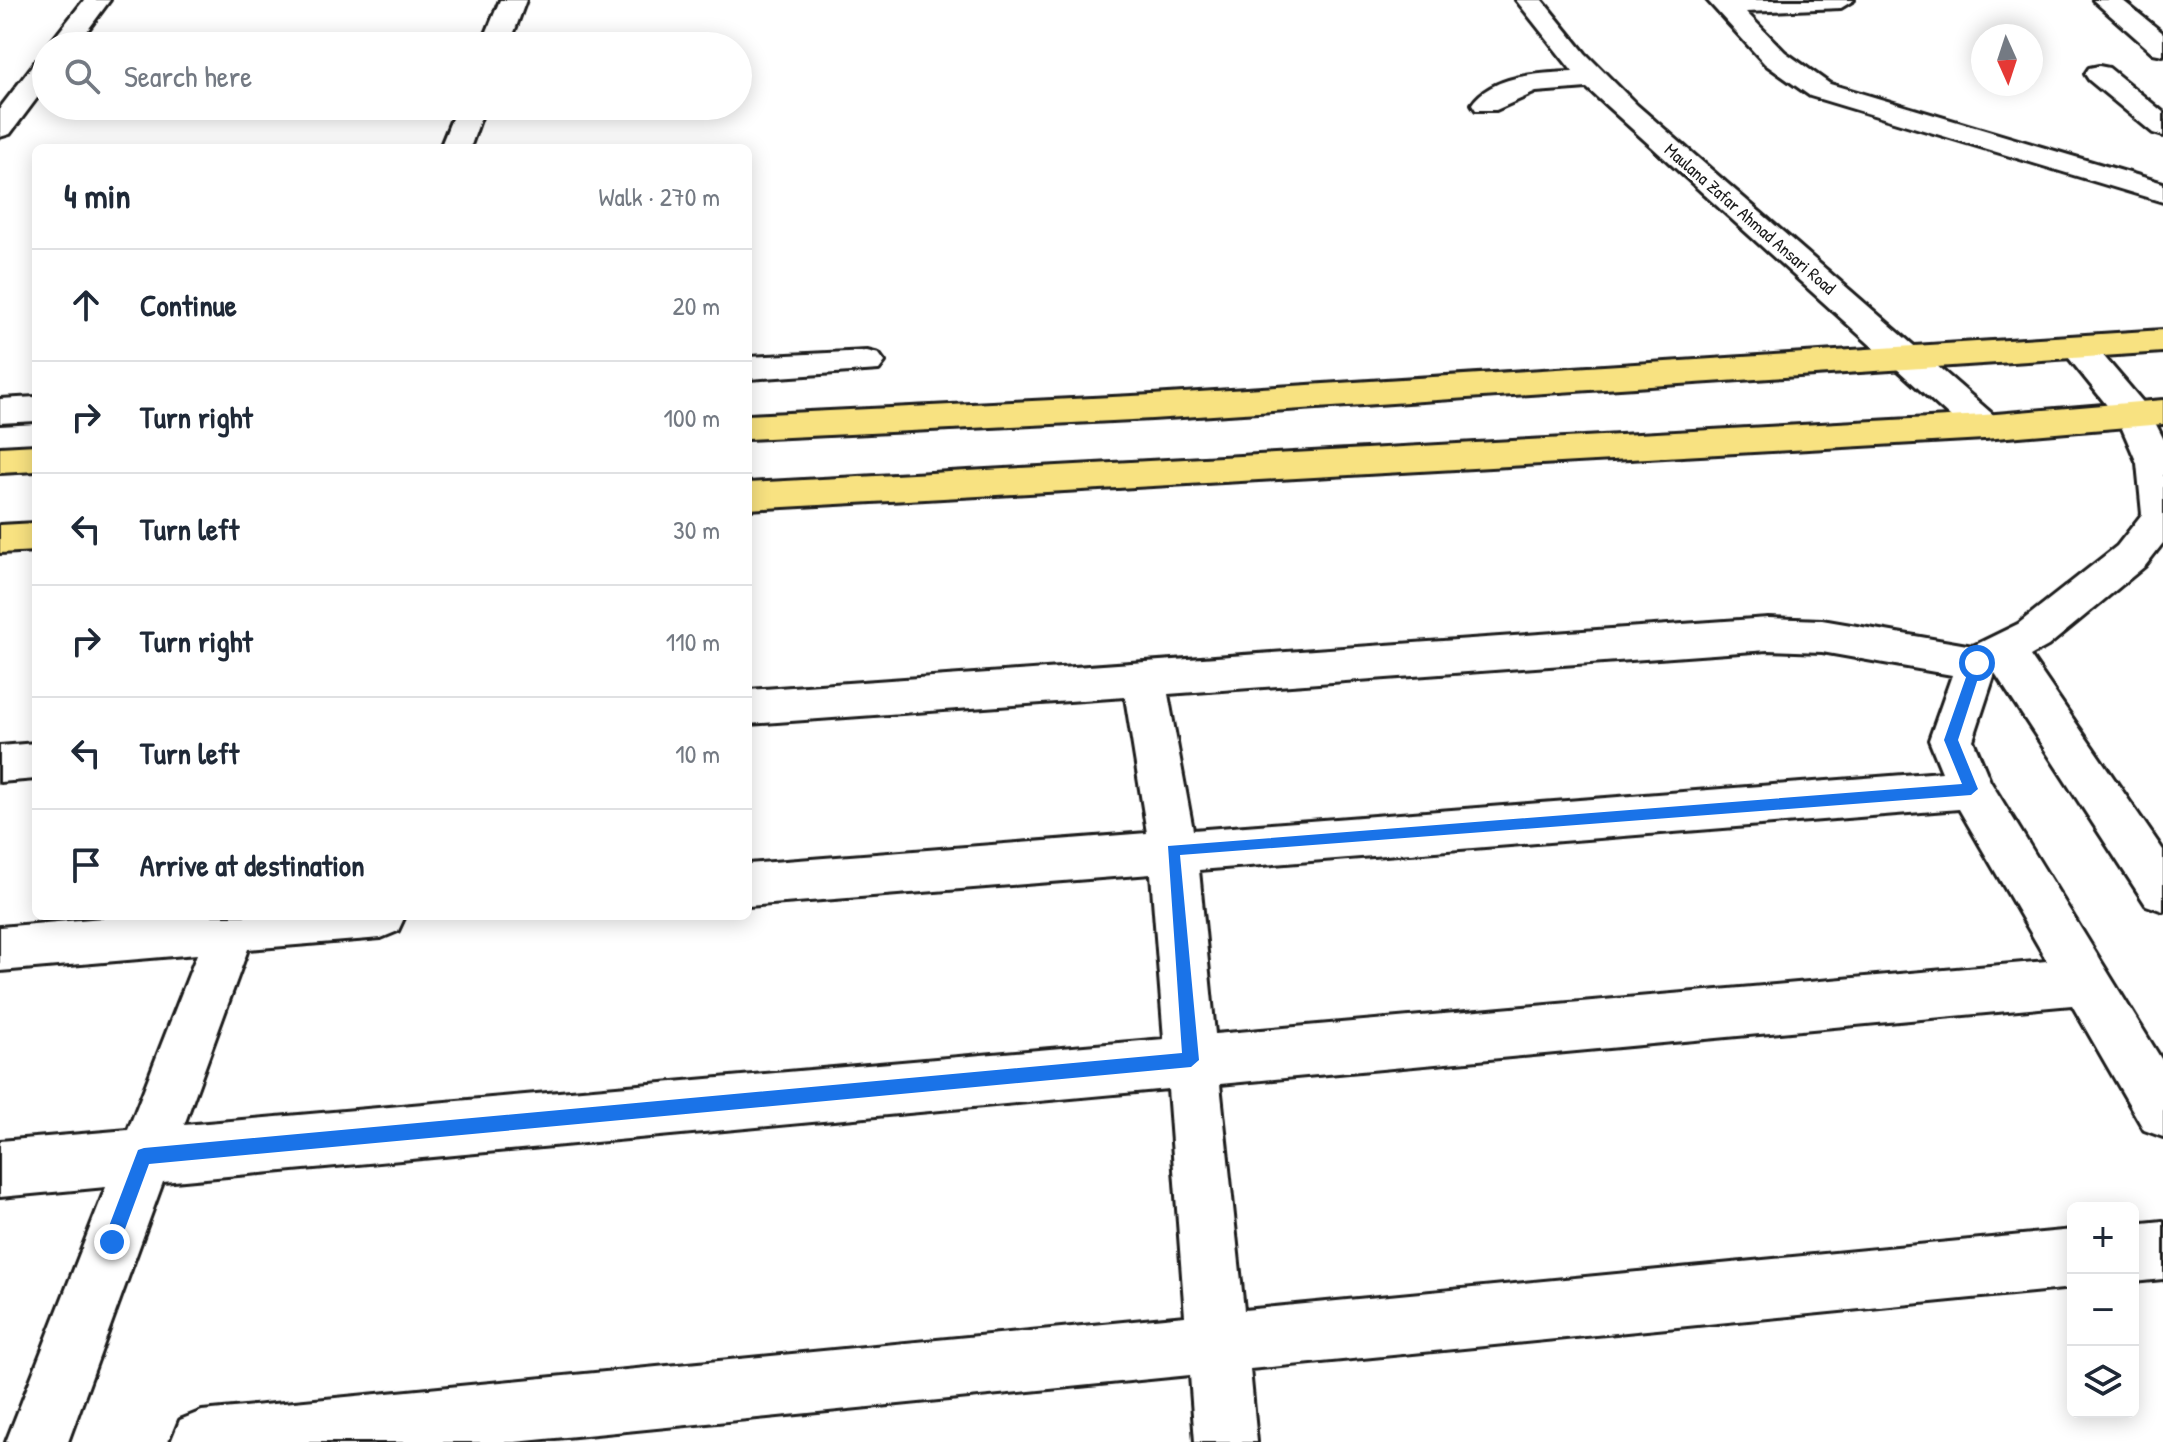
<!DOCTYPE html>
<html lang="en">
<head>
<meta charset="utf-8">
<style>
	body { margin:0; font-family:"Patrick Hand",sans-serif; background:#f6f6f7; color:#1f2937 }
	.controls { position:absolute; right:24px; bottom:24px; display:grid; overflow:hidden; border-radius:12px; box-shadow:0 4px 20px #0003 }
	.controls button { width:72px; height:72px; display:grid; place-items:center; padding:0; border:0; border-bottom:2px solid #e0e1e3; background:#fff; color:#1f2937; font:40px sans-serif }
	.compass { position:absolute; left:1971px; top:24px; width:72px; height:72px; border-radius:50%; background:#fff; box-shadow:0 4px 20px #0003; rotate:177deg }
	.stop { position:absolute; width:24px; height:24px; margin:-18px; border:6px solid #1a73e8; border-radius:50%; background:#fff }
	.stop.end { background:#1a73e8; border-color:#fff; box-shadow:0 2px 8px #0008 }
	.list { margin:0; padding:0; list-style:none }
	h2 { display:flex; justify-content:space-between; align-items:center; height:104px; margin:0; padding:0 32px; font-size:34px }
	h2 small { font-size:26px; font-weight:400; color:#747a83 }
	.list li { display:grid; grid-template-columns:52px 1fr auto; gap:24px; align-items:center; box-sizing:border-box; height:112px; padding:0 32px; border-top:2px solid #e0e1e3 }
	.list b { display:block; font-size:30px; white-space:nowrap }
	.list em { font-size:26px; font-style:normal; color:#747a83 }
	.icon { flex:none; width:44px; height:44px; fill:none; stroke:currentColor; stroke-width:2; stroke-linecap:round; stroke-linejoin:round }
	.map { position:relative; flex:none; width:2163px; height:1442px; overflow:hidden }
	.search { position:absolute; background:#fff; box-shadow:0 4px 20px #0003; left:32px; top:32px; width:720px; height:88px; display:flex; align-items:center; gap:20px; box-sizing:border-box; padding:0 28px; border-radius:44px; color:#747a83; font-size:30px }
	.panel { position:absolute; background:#fff; box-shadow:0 4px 20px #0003; left:32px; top:144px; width:720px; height:776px; border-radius:12px }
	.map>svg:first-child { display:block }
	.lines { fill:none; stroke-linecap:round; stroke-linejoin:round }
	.minor-casing { stroke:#1c1c1c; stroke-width:6 }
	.major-casing { stroke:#1c1c1c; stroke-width:6 }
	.minor { fill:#fff; fill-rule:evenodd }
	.major { fill:#f8e281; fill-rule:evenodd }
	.route { fill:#1a73e8 }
	.labels { text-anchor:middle; stroke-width:6; stroke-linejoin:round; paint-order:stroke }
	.far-street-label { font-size:18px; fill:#1c1c1c; stroke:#fff }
</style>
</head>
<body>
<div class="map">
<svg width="2163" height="1442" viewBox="0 0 2163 1442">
	<rect width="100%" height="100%" fill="#fff"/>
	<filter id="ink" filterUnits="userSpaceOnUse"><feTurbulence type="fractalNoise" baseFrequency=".0125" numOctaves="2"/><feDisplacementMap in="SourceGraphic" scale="16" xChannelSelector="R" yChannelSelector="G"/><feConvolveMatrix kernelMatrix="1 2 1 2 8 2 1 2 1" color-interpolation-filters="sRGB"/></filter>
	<g filter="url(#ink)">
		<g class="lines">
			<g class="minor-casing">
				<path id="minor" d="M84 0H110L76 46H48Z
					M500 0H526L509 46H481Z
					M1516 0H1542L1585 53 1637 105 1997 418 2002 427 1997 436 1984 439 1971 436 1587 88 1536 92 1496 110H1476L1472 104C1492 75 1541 73 1573 72Z
					M1707 0H1854L1841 8 1746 12 1785 52 1830 84 2163 183V202L1810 96 1765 64Z
					M2093 0H2122L2163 33V55L2153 53Z
					M46 59V86L10 134 0 137V108L36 61Z
					M2099 66 2109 68 2163 112V136L2153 133 2089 80 2085 74 2089 68Z
					M457 106H485L470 148H440Z
					M2077 336 2089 339 2147 407 2163 438V543L2145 566 2048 646 2030 656 2163 850V911L2146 905 1995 673 1973 740 1990 781 2163 1062V1137L2144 1130 2072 1005 1220 1084 1244 1310 2073 1230V1288L1250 1369 1257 1442H1195L1190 1375 515 1442H171L180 1420 202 1411 1185 1316 1168 1089 163 1182 68 1442H6L106 1187 0 1197V1141L128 1130 197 954 0 971V927L125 916H405L398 931 381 938 248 949 184 1125 1164 1039 1151 874 748 906V864L1147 833 1125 697 748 724V690L1768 618 1822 620 1973 646 2018 624 2117 546 2142 514 2137 463 2118 419 2060 347 2065 339ZM1768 650 1822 652 1952 675 1929 740 1942 772 1193 830 1168 694ZM1959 809 2047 961 1215 1034 1199 870Z
					M867 351 879 354 885 362 879 370 748 379V357Z
					M36 397V421L0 423V399Z
					M36 743V779L0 782V746Z
					M2163 1221V1279L2133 1282V1224Z"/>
			</g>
			<g class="major-casing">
				<path id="major" d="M2163 330V352L1152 419 748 439V415L1152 395Z
					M2163 400V424L1984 439 748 509V483L1984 415Z
					M36 445V471L0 473V447Z
					M36 523V551L0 553V525Z"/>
			</g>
			<use href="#minor" class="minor"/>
			<use href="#major" class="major"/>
		</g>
	</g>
	<path class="route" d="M1977 658 1983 663 1958 740 1978 789 1971 795 1180 855 1199 1060 1191 1067 149 1164 118 1248 112 1250 103 1242 138 1150 144 1148 1182 1053 1168 846 1962 784 1944 740 1971 663Z"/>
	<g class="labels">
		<g class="far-street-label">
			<text transform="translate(1750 219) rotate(41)" y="6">Maulana Zafar Ahmad Ansari Road</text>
		</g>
	</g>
</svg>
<div class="controls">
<button>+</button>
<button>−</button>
<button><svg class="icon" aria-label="layers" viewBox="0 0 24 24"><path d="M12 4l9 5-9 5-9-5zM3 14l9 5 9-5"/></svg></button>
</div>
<svg class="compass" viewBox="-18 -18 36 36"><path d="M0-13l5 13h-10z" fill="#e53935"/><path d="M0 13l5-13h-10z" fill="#747a83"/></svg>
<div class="stop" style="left:1977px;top:663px"></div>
<div class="stop end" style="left:112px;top:1242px"></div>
<div class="search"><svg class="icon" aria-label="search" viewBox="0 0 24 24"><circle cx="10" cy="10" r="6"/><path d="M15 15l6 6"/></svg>Search here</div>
<section class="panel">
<h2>4 min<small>Walk · 270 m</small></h2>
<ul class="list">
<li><svg class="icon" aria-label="ahead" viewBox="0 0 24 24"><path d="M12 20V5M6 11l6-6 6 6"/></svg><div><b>Continue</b></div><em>20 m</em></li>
<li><svg class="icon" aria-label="right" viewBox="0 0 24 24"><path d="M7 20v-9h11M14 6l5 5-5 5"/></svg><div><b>Turn right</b></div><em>100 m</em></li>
<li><svg class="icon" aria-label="left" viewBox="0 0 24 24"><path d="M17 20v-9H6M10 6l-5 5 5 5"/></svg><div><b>Turn left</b></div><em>30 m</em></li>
<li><svg class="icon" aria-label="right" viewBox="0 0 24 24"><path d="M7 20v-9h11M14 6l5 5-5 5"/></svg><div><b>Turn right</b></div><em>110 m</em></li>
<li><svg class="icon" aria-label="left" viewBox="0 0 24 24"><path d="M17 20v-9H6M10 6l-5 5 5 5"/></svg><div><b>Turn left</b></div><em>10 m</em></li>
<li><svg class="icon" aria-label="arrive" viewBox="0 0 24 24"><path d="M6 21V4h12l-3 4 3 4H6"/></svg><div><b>Arrive at destination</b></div></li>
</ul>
</section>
</div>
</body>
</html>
